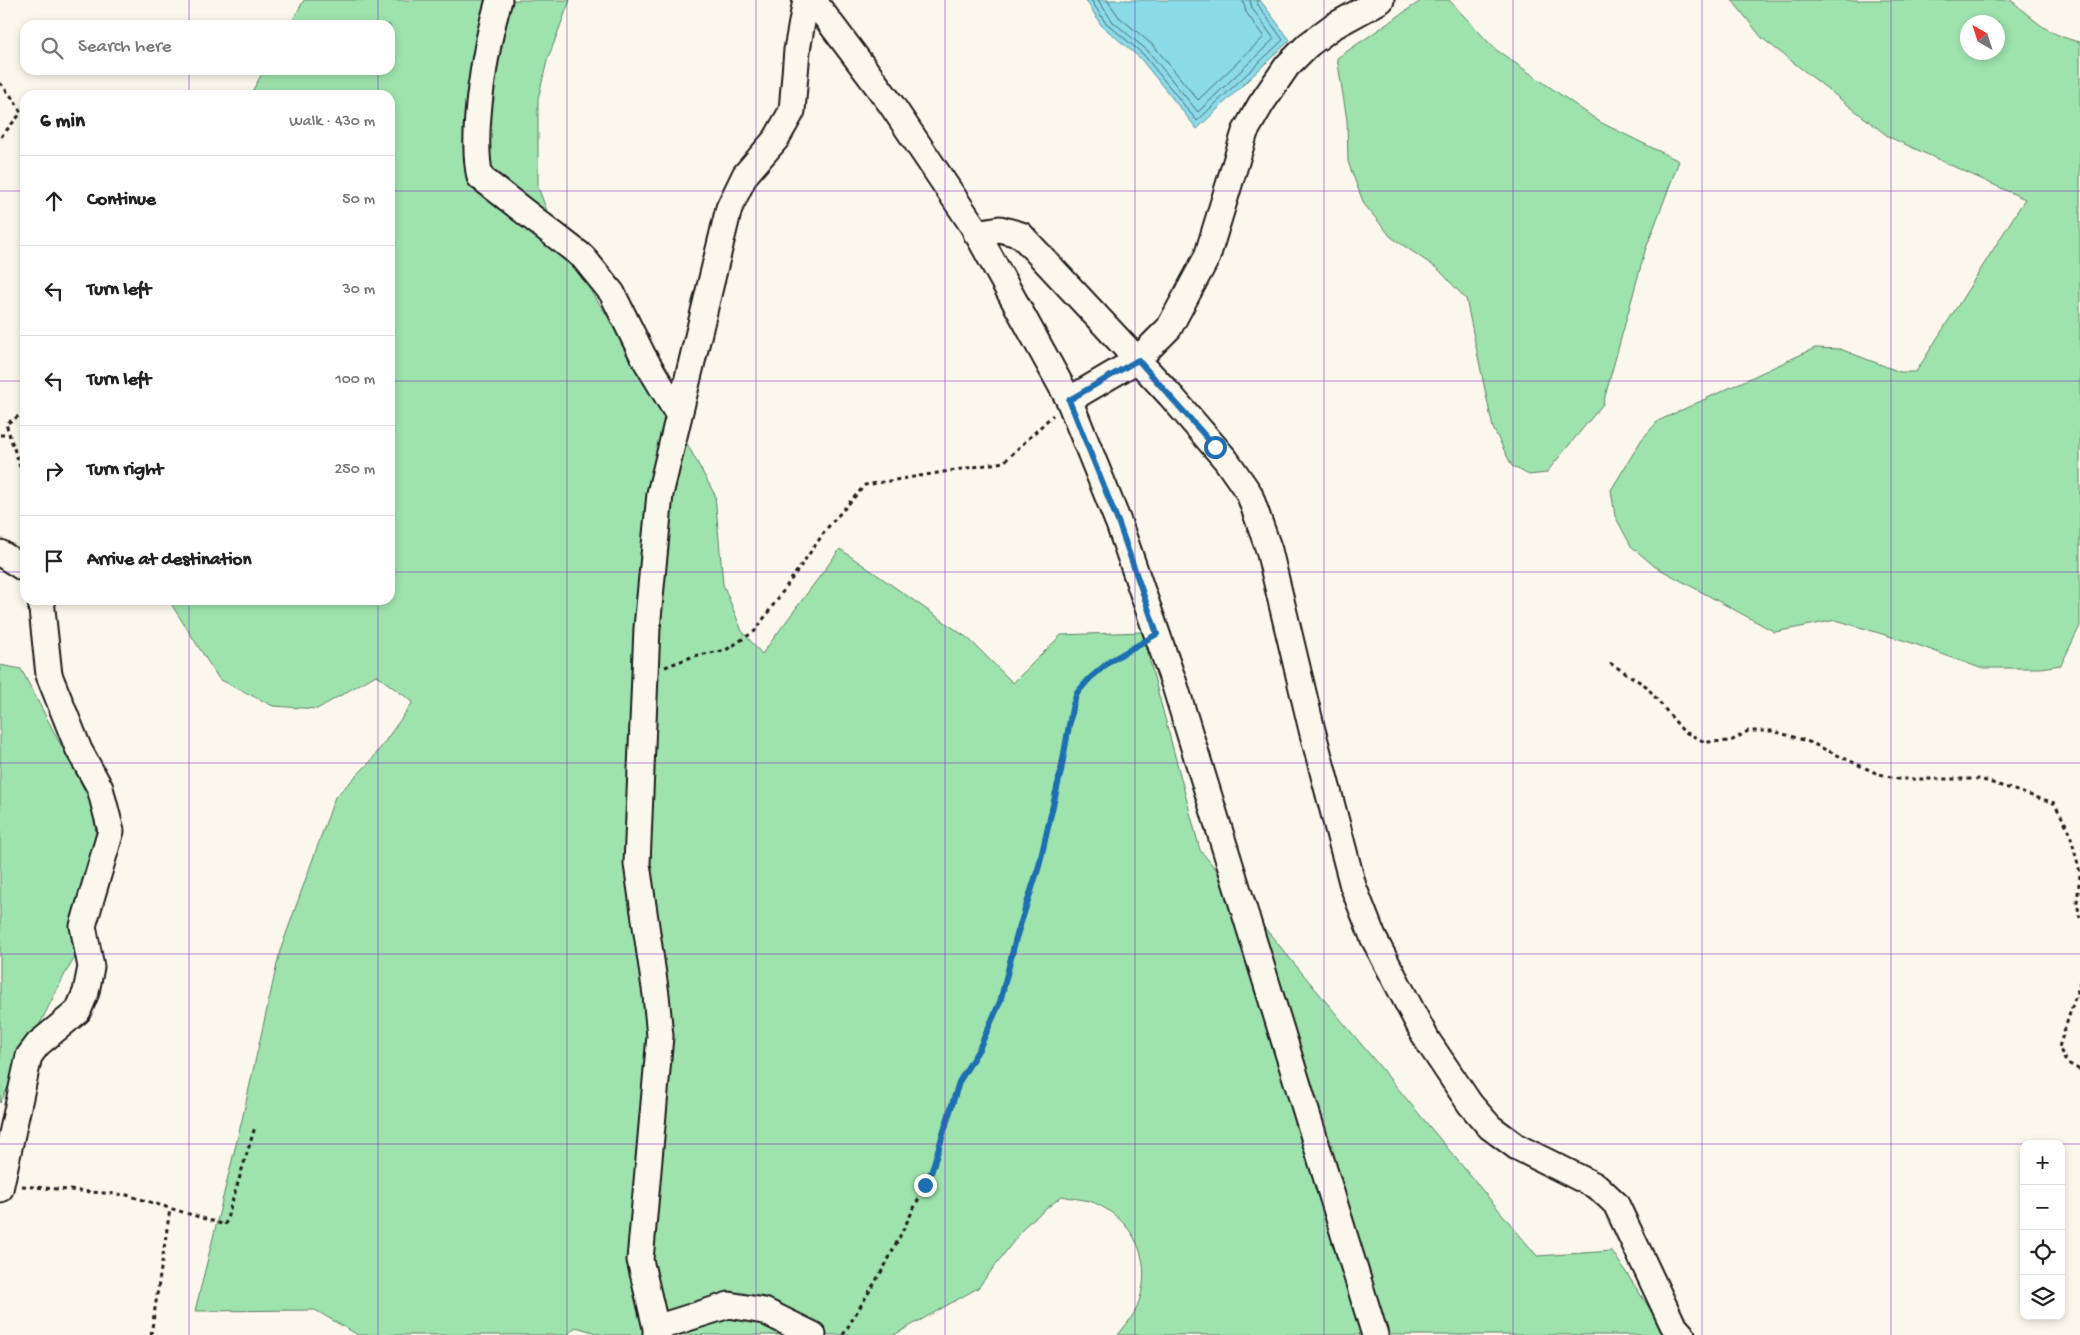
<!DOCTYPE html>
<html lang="en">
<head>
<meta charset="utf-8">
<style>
	body { margin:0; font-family:"Gochi Hand",sans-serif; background:#f6f6f6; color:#222 }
	.controls { position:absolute; right:15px; bottom:15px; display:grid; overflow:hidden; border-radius:10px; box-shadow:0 2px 8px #0003 }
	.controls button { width:45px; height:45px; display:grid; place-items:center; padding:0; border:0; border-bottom:1px solid #e0e0e0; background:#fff; color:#222; font:25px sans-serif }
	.compass { position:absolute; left:1960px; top:15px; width:45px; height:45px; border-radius:50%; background:#fff; box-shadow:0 2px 8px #0003; rotate:321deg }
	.stop { position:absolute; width:15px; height:15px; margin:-11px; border:4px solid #1f6fb2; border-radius:50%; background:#fff }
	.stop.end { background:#1f6fb2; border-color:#fff; box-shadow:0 1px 5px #0008 }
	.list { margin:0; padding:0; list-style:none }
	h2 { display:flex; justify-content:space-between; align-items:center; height:65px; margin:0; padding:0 20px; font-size:21px }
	h2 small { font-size:16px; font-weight:400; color:#767676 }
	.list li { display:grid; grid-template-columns:32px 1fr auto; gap:15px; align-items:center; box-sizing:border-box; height:90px; padding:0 20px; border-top:1px solid #e0e0e0 }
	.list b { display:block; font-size:19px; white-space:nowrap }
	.list em { font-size:16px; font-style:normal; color:#767676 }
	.icon { flex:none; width:28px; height:28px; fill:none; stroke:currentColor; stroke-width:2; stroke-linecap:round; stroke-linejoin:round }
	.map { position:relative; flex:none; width:2080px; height:1335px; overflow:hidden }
	.search { position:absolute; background:#fff; box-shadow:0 2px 8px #0003; left:20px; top:20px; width:375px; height:55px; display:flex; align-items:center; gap:12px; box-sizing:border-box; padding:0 18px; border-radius:15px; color:#767676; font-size:19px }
	.panel { position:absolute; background:#fff; box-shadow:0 2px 8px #0003; left:20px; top:90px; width:375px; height:515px; border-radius:15px }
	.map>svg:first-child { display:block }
	.green { fill:#9ee2ae; stroke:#5d7f65; fill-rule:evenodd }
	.water { fill:#8bdae8; stroke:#5f8e96 }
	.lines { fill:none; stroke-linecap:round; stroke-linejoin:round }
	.shore { stroke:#48686e; stroke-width:1 }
	.minor-casing { stroke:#1c1c1c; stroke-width:29 }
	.path { stroke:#1c1c1c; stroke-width:3; stroke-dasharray:4 4; stroke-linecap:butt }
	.minor { stroke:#fbf7ec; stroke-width:25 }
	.route { stroke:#1f6fb2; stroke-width:6 }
	.grid { fill:none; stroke:#7b2cbf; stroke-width:1; stroke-opacity:0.55 }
</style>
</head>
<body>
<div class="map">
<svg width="2080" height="1335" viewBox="0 0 2080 1335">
	<rect width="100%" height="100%" fill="#fbf7ec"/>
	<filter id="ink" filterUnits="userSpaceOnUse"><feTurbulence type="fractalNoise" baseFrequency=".02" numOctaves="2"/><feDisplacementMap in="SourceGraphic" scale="10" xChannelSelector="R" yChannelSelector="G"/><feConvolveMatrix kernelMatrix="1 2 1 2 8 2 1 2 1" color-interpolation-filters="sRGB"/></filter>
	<g filter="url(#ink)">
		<path class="green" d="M304 0H570L547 61 538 99V187L561 248 655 385 715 495 723 584 742 631 762 654 840 549 969 639 1013 683 1061 635 1142 632 1200 850 1537 1256 1612 1251 1667 1335H1118C1123 1328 1130 1321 1134 1313 1155 1271 1141 1227 1099 1205 1089 1199 1073 1199 1062 1196L1026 1225 978 1288 894 1335H603L576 1327 567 1335H358L315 1310 195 1311 241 1124 280 951 335 797 371 761 413 702 376 675 317 709 273 706 219 679 173 607 172 600H390V95H250L264 70H390V25H290Z
			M1422 0H1449L1495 49 1600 122 1679 161 1645 251 1603 404 1546 473 1529 475 1512 466 1493 428 1466 299 1438 269 1391 237 1364 204 1348 162 1347 120 1337 58Z
			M1732 0H2011C2035 21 2048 35 2080 42V626L2061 665 2040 668H1980L1912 643 1836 620 1775 632 1654 566 1631 546 1615 516 1611 490 1642 439 1658 421 1815 348 1840 349 1900 372H1916L2025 199 1889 137 1762 38ZM1998 22V52H1968V22Z
			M0 665 21 669 93 806 102 894 88 936 65 974 0 1103Z"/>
		<path class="water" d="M1086 0H1260L1290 40 1197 129 1140 58 1101 25Z"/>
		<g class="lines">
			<path class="shore" d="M1091 0 1105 22 1143 54 1197 121 1283 40 1258 5 1257 0
				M1098 0 1113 22 1148 51 1198 112 1274 39 1252 8 1250 0
				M1107 0 1119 17 1154 46 1198 100 1264 37 1246 12 1243 0"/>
			<g class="minor-casing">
				<path id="minor" d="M499 0C486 43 470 134 480 177L583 257 612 293 643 356 678 414
					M813 0 891 104 973 226 1069 400 1119 524 1175 686 1375 1335
					M976 233 1000 229 1021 235 1171 396 1226 460 1249 493 1269 550 1312 730 1353 886 1373 937 1427 1040 1470 1104 1490 1127 1517 1147 1598 1187 1616 1204 1673 1325 1682 1335
					M1069 400 1137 360 1169 328 1207 257 1245 132 1261 104 1287 66 1308 45 1332 27 1381 0
					M0 553 25 569
					M0 1189 29 1056 38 1044 78 1011 86 992 91 967 83 926 111 831 100 788 79 750 49 675 41 600
					M656 1328 729 1305 764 1311 813 1335
					M656 1335V1328L640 1260 660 1036 656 995 637 864 647 628 660 494 729 208 745 175 776 139 792 111 797 50 806 0"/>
			</g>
			<path class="path" d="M0 83 15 101 21 113 0 138
				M25 412 6 424 23 476 25 494
				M0 435H9
				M1610 663 1646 686 1683 731 1705 742 1731 741 1748 731H1773L1807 741 1876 773 1898 779H1980L2054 803 2069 830 2080 872
				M665 667 694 656 726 650 755 631 828 527 865 485 1004 462 1053 415
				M2080 875 2077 902 2080 918
				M2080 982 2059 1047 2066 1062 2080 1070
				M22 1186 127 1195 225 1225 255 1127
				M151 1335 170 1209
				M843 1335 886 1264 933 1170 959 1082 979 1049 1000 1002 1015 938 1039 866 1077 693C1095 672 1115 657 1140 644"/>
			<use href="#minor" class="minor"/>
		</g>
	</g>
	<g class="lines" filter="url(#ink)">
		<path class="route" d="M925 1185 932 1170 959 1082 979 1049 1000 1002 1016 938 1039 866 1061 771 1072 708 1077 693 1089 679 1110 661 1157 634 1119 524 1069 400 1138 360 1215 447"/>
	</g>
	<path class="grid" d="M189 0V25M378 0V25M567 0V1335M756 0V1335M945 0V1335M1135 0V1335M1324 0V1335M1513 0V1335M1702 0V1335M1891 0V1335M189 70V95M378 70V95M0 191H25M390 191H2080M0 381H25M390 381H2080M0 572H25M390 572H2080M189 600V1335M378 600V1335M0 763H2080M0 954H2080M0 1144H2024M2061 1144H2080"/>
</svg>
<div class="controls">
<button>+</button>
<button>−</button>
<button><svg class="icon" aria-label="locate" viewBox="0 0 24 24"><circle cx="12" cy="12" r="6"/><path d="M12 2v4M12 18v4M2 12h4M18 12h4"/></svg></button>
<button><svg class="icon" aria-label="layers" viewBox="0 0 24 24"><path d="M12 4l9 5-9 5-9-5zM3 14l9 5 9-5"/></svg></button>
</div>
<svg class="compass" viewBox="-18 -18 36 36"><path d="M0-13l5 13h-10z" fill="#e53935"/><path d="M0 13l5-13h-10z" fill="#767676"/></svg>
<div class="stop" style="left:1215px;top:447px"></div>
<div class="stop end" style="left:925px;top:1185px"></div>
<div class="search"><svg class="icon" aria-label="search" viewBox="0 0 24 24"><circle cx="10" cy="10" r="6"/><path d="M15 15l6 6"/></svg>Search here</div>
<section class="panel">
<h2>6 min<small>Walk · 430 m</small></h2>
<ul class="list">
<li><svg class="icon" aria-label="ahead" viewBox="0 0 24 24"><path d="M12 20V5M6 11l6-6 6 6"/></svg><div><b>Continue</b></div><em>50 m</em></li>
<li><svg class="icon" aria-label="left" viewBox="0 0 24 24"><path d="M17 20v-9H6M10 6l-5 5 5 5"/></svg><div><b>Turn left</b></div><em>30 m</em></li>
<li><svg class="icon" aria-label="left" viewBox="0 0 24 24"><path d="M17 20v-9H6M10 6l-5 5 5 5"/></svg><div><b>Turn left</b></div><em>100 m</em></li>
<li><svg class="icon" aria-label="right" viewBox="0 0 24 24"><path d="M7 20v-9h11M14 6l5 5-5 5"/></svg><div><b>Turn right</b></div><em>250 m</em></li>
<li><svg class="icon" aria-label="arrive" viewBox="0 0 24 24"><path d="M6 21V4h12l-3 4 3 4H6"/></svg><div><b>Arrive at destination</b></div></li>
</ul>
</section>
</div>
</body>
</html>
